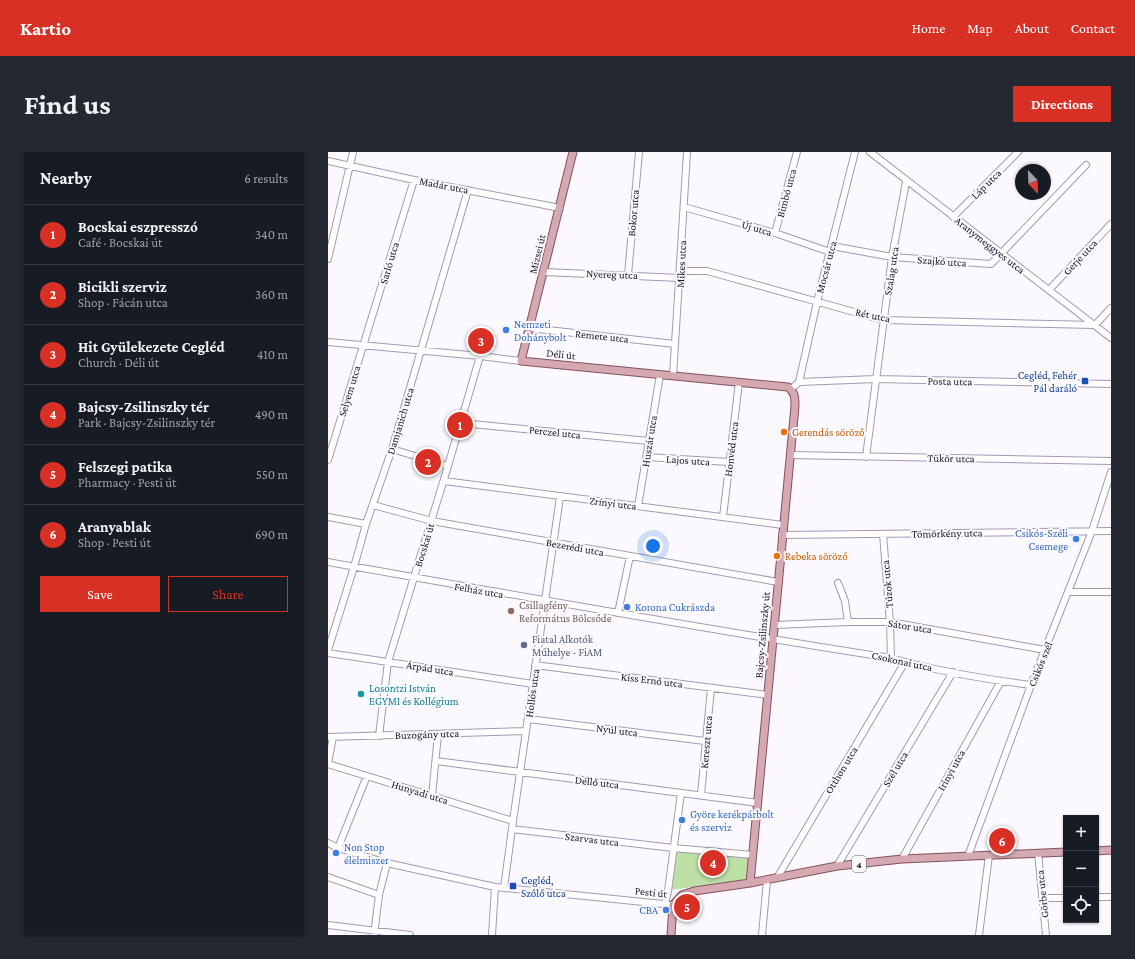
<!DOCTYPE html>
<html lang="en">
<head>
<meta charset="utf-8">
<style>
	body { margin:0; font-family:"Crimson Pro",serif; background:#242831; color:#f1f3f6 }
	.controls { position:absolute; right:12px; bottom:12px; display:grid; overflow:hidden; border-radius:0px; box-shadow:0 1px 3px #0004 }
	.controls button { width:36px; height:36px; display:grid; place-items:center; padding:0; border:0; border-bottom:1px solid #363941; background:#171b24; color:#f1f3f6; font:20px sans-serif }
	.compass { position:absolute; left:687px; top:12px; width:36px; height:36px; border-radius:50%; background:#171b24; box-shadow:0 1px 3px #0004; rotate:157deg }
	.you { position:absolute; left:325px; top:394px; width:14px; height:14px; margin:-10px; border:3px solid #fff; border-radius:50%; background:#1a73e8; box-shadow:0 0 0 6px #1a73e833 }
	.badge { display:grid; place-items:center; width:26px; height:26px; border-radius:50%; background:#d93025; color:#fff; font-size:13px; font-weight:700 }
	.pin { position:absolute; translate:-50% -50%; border:2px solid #fff; box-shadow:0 1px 4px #0006 }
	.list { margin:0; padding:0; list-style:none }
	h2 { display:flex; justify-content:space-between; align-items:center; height:52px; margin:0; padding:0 16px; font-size:17px }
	h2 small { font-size:13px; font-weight:400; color:#9ea1a6 }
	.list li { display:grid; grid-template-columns:26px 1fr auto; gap:12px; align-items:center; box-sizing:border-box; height:60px; padding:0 16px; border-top:1px solid #363941 }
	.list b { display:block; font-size:15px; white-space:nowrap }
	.list p { margin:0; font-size:13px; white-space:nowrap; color:#9ea1a6 }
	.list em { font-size:13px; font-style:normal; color:#9ea1a6 }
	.actions { display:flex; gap:8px; padding:12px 16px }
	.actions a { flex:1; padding:9px 0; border:1px solid #d93025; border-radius:0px; text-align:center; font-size:14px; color:#d93025 }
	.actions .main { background:#d93025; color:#fff }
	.icon { flex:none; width:22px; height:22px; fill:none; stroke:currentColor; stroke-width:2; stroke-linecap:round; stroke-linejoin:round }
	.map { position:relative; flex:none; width:783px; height:783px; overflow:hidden; border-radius:0px }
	header { display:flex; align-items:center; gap:24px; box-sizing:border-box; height:56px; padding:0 20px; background:#d93025; color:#fff }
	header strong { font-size:19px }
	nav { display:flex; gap:22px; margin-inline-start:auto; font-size:14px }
	.intro { display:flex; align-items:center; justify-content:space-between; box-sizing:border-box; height:96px; padding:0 24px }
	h1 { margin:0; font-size:28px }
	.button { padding:10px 18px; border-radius:0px; background:#d93025; color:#fff; font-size:14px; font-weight:700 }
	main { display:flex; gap:24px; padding:0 24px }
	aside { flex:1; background:#171b24; border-radius:0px; box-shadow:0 1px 3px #0004 }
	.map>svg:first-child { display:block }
	.green { fill:#bde0a4 }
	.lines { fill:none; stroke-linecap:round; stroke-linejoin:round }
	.minor-casing { stroke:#a598b5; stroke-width:8 }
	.major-casing { stroke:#84515f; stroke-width:9 }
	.minor { stroke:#fff; stroke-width:6 }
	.major { stroke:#d6a9b2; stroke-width:7 }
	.shop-dot { fill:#3f7fe0; stroke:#fbf8fe; stroke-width:1.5 }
	.transit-dot { fill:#1a4fb4; stroke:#fbf8fe; stroke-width:1.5 }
	.food-dot { fill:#e8710a; stroke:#fbf8fe; stroke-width:1.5 }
	.education-dot { fill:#8d6e63; stroke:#fbf8fe; stroke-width:1.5 }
	.service-dot { fill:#5c6f8a; stroke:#fbf8fe; stroke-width:1.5 }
	.culture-dot { fill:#0f9aa8; stroke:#fbf8fe; stroke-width:1.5 }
	.labels { text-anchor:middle; stroke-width:4; stroke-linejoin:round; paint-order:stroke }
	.shield { fill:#fbf8fe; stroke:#605b65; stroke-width:1 }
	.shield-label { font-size:10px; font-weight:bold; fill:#1d1823 }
	.street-label { font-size:11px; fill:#1d1823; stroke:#fbf8fe }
	.shop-label { font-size:11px; fill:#366cbe; stroke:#fbf8fe; text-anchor:start }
	.transit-label { font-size:11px; fill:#164399; stroke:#fbf8fe; text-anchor:end }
	.food-label { font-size:11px; fill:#c56008; stroke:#fbf8fe; text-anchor:start }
	.education-label { font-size:11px; fill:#785e54; stroke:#fbf8fe; text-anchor:start }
	.service-label { font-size:11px; fill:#4e5e75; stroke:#fbf8fe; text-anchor:start }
	.culture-label { font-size:11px; fill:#0d838f; stroke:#fbf8fe; text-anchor:start }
</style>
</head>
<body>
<header>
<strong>Kartio</strong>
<nav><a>Home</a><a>Map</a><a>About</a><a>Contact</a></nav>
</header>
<div class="intro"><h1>Find us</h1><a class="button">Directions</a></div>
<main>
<aside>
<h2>Nearby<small>6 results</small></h2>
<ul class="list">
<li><span class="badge">1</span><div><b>Bocskai eszpresszó</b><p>Café · Bocskai út</p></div><em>340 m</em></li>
<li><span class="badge">2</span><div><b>Bicikli szerviz</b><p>Shop · Fácán utca</p></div><em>360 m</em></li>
<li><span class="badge">3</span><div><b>Hit Gyülekezete Cegléd</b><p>Church · Déli út</p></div><em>410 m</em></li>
<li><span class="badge">4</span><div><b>Bajcsy-Zsilinszky tér</b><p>Park · Bajcsy-Zsilinszky tér</p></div><em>490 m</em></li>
<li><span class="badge">5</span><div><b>Felszegi patika</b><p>Pharmacy · Pesti út</p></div><em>550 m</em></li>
<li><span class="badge">6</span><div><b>Aranyablak</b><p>Shop · Pesti út</p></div><em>690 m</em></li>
</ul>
<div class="actions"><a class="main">Save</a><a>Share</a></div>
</aside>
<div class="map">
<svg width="783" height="783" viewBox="0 0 783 783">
	<rect width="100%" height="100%" fill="#fbf8fe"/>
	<path class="green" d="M346 698 425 703 423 727 342 738Z"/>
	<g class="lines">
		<g class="minor-casing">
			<path id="minor" d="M542 0 783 186
				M0 9 86 28 232 56
				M356 55 447 81 502 100
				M625 65 690 0
				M447 81 469 0
				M504 94 564 105 663 112 758 13
				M0 107 25 0
				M352 119H379L555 168 767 173 783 156
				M216 120 352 126
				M300 123 311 0
				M721 138 783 72
				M201 176 347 192
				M0 190 152 204 193 209
				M345 224 359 0
				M471 230 489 150 527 0
				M463 237 471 230 548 227 783 232
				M133 271 321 289
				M64 297 120 314
				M462 303 783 309
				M319 305 401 310
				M538 305 564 105 578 30
				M0 308 86 28
				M116 329 455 373
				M45 353 104 369 450 430
				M310 354 332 223
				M0 365 38 372
				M395 365 411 230
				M555 382 562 470 563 506
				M454 383 783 379
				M0 410C187 443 374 477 563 506 608 519 656 527 703 533
				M510 431 517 449 520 470
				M740 440H783
				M290 461 302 404
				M446 473 520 470H562L717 498
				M0 498 26 415 38 372 64 297 140 38
				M0 501 205 532
				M207 513 440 543
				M200 567 377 589
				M51 584 60 510 120 314 152 204
				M0 585 198 579
				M108 609 430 651
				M0 611 5 585
				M0 612 185 669
				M373 643 383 536
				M104 644 110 582
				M184 677 345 696 425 703
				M0 691 10 696 59 711 167 735 345 753
				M10 696 39 624
				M710 701 718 783
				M640 704 703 533 764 379 783 320
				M574 707 673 529
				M509 714 625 520
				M0 725 51 743
				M449 726 577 510
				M176 736 185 669 232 345
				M768 745H783
				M714 746H738
				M337 752 340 739 353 641
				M0 773 82 783
				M46 783 51 743 59 711
				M164 783 167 735
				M434 783 439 728
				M651 783 661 703"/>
		</g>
		<g class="major-casing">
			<path id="major" d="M245 0 193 209 460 235C467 240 467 246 467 254L422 731
				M768 699 783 698
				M343 783 345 753 354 743 366 739 422 731 509 714 574 707 738 700"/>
		</g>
		<use href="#minor" class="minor"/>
		<use href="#major" class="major"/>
	</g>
	<g class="shop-dot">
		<circle cx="178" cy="178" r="4"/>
		<circle cx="748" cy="387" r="4"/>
		<circle cx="299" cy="455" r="4"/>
		<circle cx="354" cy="668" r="4"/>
		<circle cx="8" cy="701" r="4"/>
		<circle cx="338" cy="758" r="4"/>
	</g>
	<g class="transit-dot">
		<rect x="753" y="225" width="8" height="8" rx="2"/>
		<rect x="181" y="730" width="8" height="8" rx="2"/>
	</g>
	<g class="food-dot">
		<circle cx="456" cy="280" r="4"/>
		<circle cx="449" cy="404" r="4"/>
	</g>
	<circle class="education-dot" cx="183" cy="459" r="4"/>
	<circle class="service-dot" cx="196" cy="493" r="4"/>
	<circle class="culture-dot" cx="33" cy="542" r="4"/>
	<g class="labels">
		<rect class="shield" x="524" y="704" width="14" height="16" rx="3"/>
		<g class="shield-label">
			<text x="531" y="716">4</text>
		</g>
		<g class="street-label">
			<text transform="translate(658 32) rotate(-45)" y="4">Láp utca</text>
			<text transform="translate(116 33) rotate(11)" y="4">Madár utca</text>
			<text transform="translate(458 41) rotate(-75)" y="4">Bimbó utca</text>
			<text transform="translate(305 61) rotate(-85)" y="4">Bokor utca</text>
			<text transform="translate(429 76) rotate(16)" y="4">Új utca</text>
			<text transform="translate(662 93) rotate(38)" y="4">Aranymeggyes utca</text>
			<text transform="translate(209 102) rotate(-76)" y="4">Mizsei út</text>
			<text transform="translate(752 105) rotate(-47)" y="4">Gerje utca</text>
			<text transform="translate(614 109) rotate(4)" y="4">Szajkó utca</text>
			<text transform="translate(61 111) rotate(-73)" y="4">Sarló utca</text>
			<text transform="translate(353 112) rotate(-87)" y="4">Mikes utca</text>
			<text transform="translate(498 115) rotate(-75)" y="4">Mocsár utca</text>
			<text transform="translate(563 119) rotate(-81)" y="4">Szalag utca</text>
			<text transform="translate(284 122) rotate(2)" y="4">Nyereg utca</text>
			<text transform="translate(545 163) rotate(12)" y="4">Rét utca</text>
			<text transform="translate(274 184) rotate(6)" y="4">Remete utca</text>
			<text transform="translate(233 202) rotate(6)" y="4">Déli út</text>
			<text transform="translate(622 229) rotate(1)" y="4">Posta utca</text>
			<text transform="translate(21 239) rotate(-73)" y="4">Selyem utca</text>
			<text transform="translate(72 269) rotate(-73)" y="4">Damjanich utca</text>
			<text transform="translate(227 280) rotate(6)" y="4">Perczel utca</text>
			<text transform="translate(321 289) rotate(-81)" y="4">Huszár utca</text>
			<text transform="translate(403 297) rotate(-83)" y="4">Honvéd utca</text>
			<text transform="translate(623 306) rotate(1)" y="4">Tükör utca</text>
			<text transform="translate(360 308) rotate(4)" y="4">Lajos utca</text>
			<text transform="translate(285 351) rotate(7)" y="4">Zrínyi utca</text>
			<text transform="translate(619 381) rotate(-1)" y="4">Tömörkény utca</text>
			<text transform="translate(96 393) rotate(-73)" y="4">Bocskai út</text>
			<text transform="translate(247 395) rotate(10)" y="4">Bezerédi utca</text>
			<text transform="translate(559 432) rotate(-95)" y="4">Túzok utca</text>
			<text transform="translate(151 438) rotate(10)" y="4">Felház utca</text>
			<text transform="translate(582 474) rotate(9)" y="4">Sátor utca</text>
			<text transform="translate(434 483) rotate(-85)" y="4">Bajcsy-Zsilinszky út</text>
			<text transform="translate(574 509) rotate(12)" y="4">Csokonai utca</text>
			<text transform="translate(712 512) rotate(-68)" y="4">Csikós szél</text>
			<text transform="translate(102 516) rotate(9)" y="4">Árpád utca</text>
			<text transform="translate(324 528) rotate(7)" y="4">Kiss Ernő utca</text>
			<text transform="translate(204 541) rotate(-82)" y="4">Hollós utca</text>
			<text transform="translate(289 578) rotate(7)" y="4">Nyúl utca</text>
			<text transform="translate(99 582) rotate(-2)" y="4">Buzogány utca</text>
			<text transform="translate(378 590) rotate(-85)" y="4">Kereszt utca</text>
			<text transform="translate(567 617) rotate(-59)" y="4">Szél utca</text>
			<text transform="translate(513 618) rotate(-59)" y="4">Otthon utca</text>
			<text transform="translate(623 618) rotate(-61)" y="4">Irinyi utca</text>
			<text transform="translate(269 630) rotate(7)" y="4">Déllő utca</text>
			<text transform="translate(92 640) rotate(17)" y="4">Hunyadi utca</text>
			<text transform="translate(264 687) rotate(7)" y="4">Szarvas utca</text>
			<text transform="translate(323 740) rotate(6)" y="4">Pesti út</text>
			<text transform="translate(714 742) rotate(-96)" y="4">Görbe utca</text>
		</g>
		<g class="shop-label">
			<text x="186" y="176">Nemzeti<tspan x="186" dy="13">Dohánybolt</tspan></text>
			<text x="740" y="385" text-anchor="end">Csikós-Széli<tspan x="740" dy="13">Csemege</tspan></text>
			<text x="307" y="459">Korona Cukrászda</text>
			<text x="362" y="666">Györe kerékpárbolt<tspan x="362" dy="13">és szerviz</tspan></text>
			<text x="16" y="699">Non Stop<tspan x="16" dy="13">élelmiszer</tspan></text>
			<text x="330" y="762" text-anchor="end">CBA</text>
		</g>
		<g class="transit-label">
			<text x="749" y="227">Cegléd, Fehér<tspan x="749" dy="13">Pál daráló</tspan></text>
			<text x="193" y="732" text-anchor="start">Cegléd,<tspan x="193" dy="13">Szőlő utca</tspan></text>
		</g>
		<g class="food-label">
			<text x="464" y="284">Gerendás söröző</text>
			<text x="457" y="408">Rebeka söröző</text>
		</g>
		<g class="education-label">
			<text x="191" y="457">Csillagfény<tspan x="191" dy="13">Református Bölcsőde</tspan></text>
		</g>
		<g class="service-label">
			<text x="204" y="491">Fiatal Alkotók<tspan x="204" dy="13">Műhelye - FiAM</tspan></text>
		</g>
		<g class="culture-label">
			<text x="41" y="540">Losontzi István<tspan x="41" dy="13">EGYMI és Kollégium</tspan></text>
		</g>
	</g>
</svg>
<div class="controls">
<button>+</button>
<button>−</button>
<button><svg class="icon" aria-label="locate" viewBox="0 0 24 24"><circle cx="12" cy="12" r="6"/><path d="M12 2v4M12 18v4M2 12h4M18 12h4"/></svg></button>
</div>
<svg class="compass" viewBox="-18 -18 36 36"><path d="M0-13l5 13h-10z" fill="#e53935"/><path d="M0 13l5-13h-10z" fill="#9ea1a6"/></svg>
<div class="you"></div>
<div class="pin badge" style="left:132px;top:273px">1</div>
<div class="pin badge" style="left:100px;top:310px">2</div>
<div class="pin badge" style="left:153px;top:189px">3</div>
<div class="pin badge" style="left:385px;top:711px">4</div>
<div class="pin badge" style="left:359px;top:755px">5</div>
<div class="pin badge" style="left:674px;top:689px">6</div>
</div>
</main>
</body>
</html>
